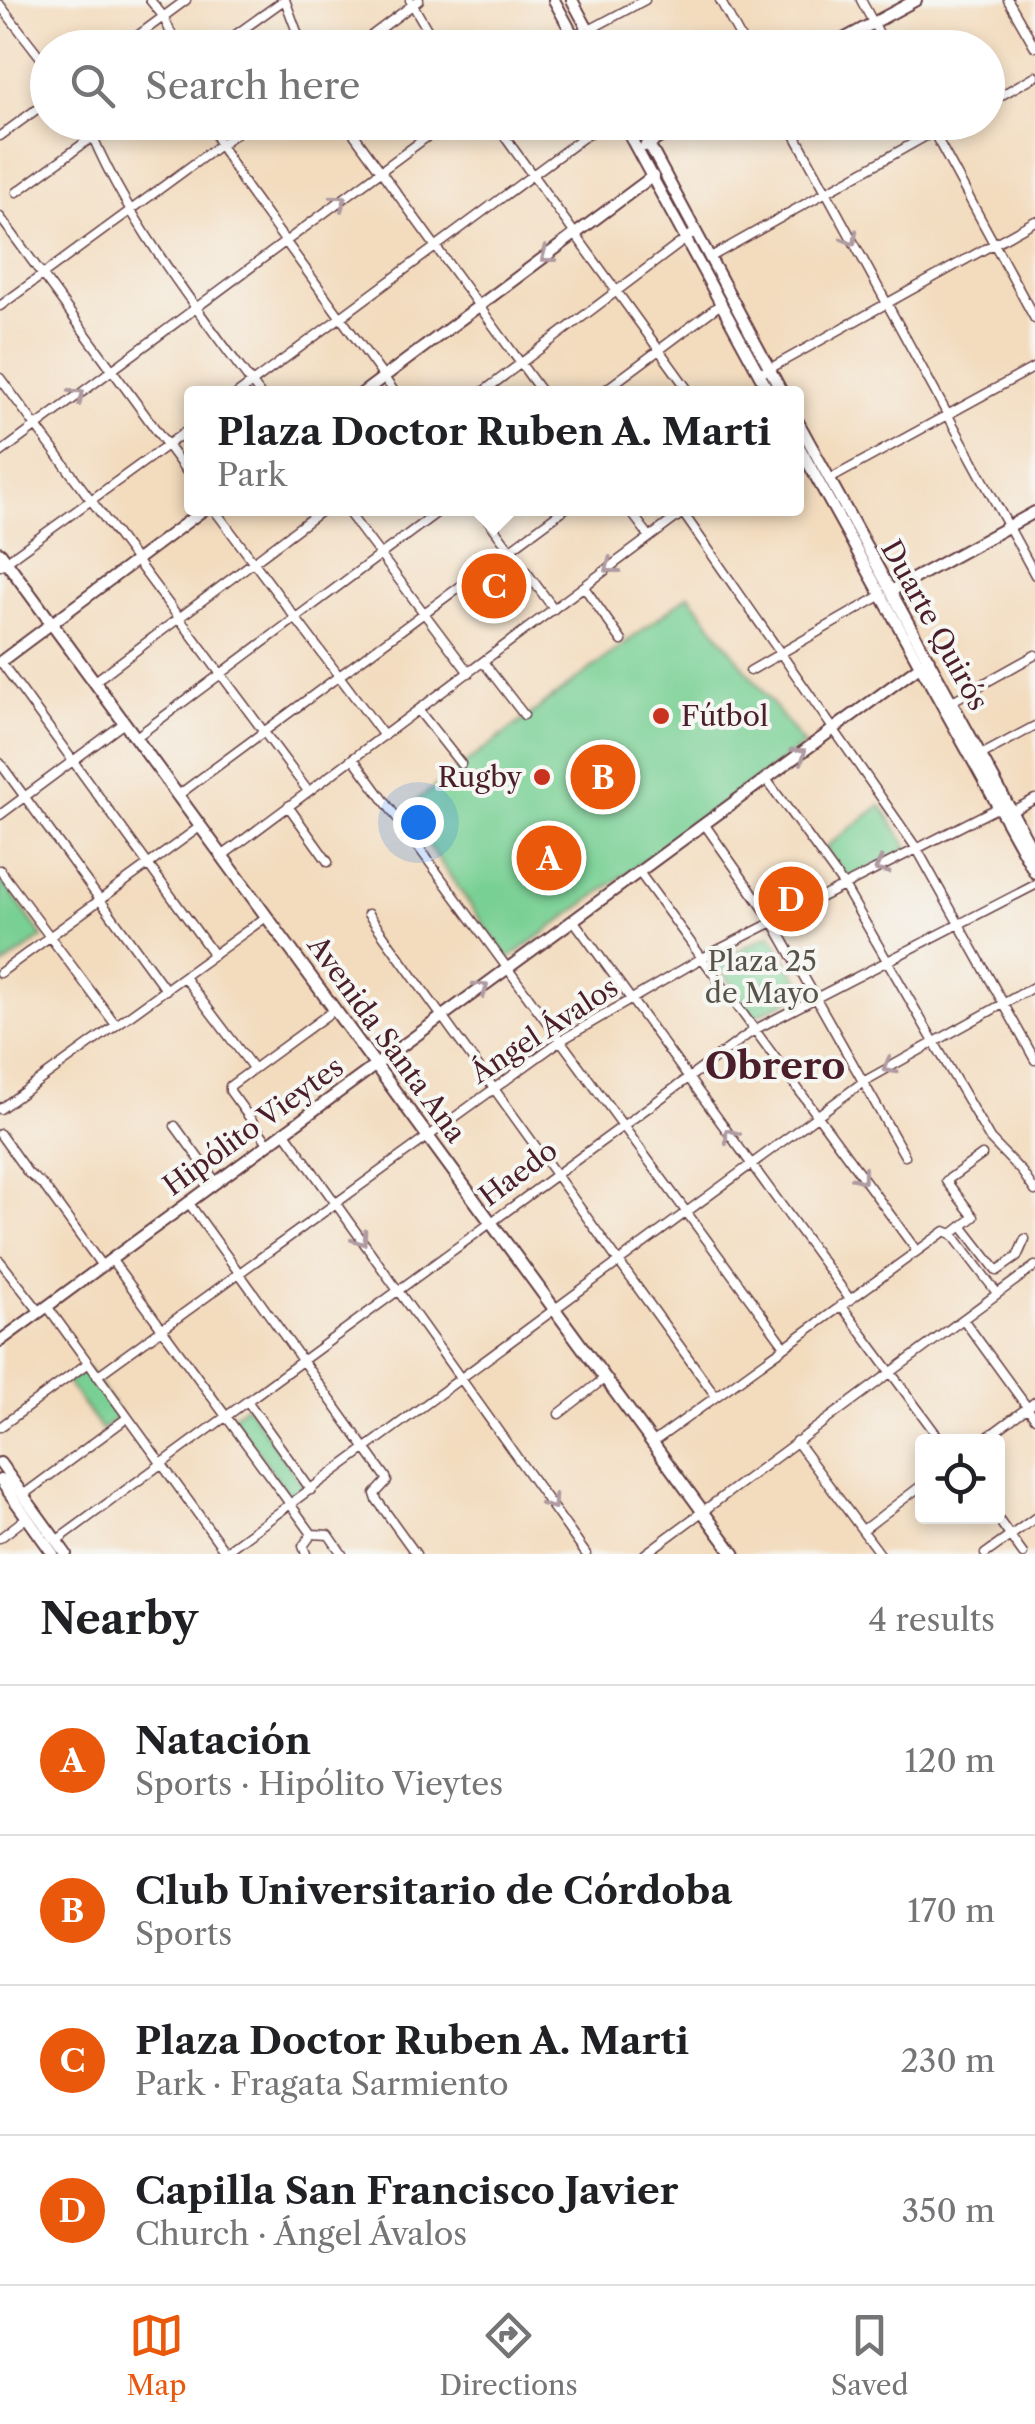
<!DOCTYPE html>
<html lang="en">
<head>
<meta charset="utf-8">
<style>
	body { margin:0; font-family:"Libre Caslon Text",serif; background:#f6f6f6; color:#202124 }
	.controls { position:absolute; right:30px; bottom:30px; display:grid; overflow:hidden; border-radius:10px; box-shadow:0 5px 15px #0003 }
	.controls button { width:90px; height:90px; display:grid; place-items:center; padding:0; border:0; border-bottom:2px solid #e0e0e0; background:#fff; color:#202124; font:50px sans-serif }
	.you { position:absolute; left:418px; top:822px; width:35px; height:35px; margin:-25px; border:8px solid #fff; border-radius:50%; background:#1a73e8; box-shadow:0 0 0 15px #1a73e833 }
	.badge { display:grid; place-items:center; width:65px; height:65px; border-radius:50%; background:#ea580c; color:#fff; font-size:32px; font-weight:700 }
	.pin { position:absolute; translate:-50% -50%; border:5px solid #fff; box-shadow:0 2px 10px #0006 }
	.popup { position:absolute; left:184px; top:386px; width:620px; height:130px; box-sizing:border-box; display:grid; place-content:center; border-radius:10px; background:#fff; filter:drop-shadow(0 2px 8px #0005); font-size:32px; white-space:nowrap; color:#757577 }
	.popup b { font-size:38px; color:#202124 }
	.popup::after { content:''; position:absolute; left:50%; top:100%; margin-left:-20px; border:20px solid transparent; border-top-color:#fff }
	.list { margin:0; padding:0; list-style:none }
	h2 { display:flex; justify-content:space-between; align-items:center; height:130px; margin:0; padding:0 40px; font-size:42px }
	h2 small { font-size:32px; font-weight:400; color:#757577 }
	.list li { display:grid; grid-template-columns:65px 1fr auto; gap:30px; align-items:center; box-sizing:border-box; height:150px; padding:0 40px; border-top:2px solid #e0e0e0 }
	.list b { display:block; font-size:38px; white-space:nowrap }
	.list p { margin:0; font-size:32px; white-space:nowrap; color:#757577 }
	.list em { font-size:32px; font-style:normal; color:#757577 }
	.icon { flex:none; width:55px; height:55px; fill:none; stroke:currentColor; stroke-width:2; stroke-linecap:round; stroke-linejoin:round }
	.map { position:relative; flex:none; width:1035px; height:1554px; overflow:hidden }
	.search { position:absolute; background:#fff; box-shadow:0 5px 15px #0003; left:30px; right:30px; top:30px; height:110px; display:flex; align-items:center; gap:25px; box-sizing:border-box; padding:0 35px; border-radius:55px; color:#757577; font-size:38px }
	.sheet { height:730px; background:#fff }
	nav { display:flex; justify-content:space-around; align-items:center; box-sizing:border-box; height:140px; border-top:2px solid #e0e0e0; background:#fff; font-size:28px; color:#757577 }
	nav a { display:grid; justify-items:center; gap:5px }
	nav .on { color:#ea580c }
	.map>svg:first-child { display:block }
	.green { fill:#79d094; stroke:#627860; stroke-width:2.5 }
	.lines { fill:none; stroke-linecap:round; stroke-linejoin:round }
	.street-casing { stroke:#633b41; stroke-width:11 }
	.secondary-casing { stroke:#633b41; stroke-width:14 }
	.primary-casing { stroke:#633b41; stroke-width:15 }
	.street { stroke:#fff; stroke-width:8 }
	.secondary { stroke:#fff; stroke-width:10 }
	.primary { stroke:#fff; stroke-width:11 }
	.oneway { stroke:#ae9aa0 }
	.poi-dot { fill:#c8321e; stroke:#f6f6f2; stroke-width:4 }
	.labels { text-anchor:middle; stroke-width:8; stroke-linejoin:round; paint-order:stroke }
	.street-label { font-size:28px; fill:#4a1f2b; stroke:#f6f6f2 }
	.poi-label { font-size:28px; fill:#4a1f2b; stroke:#f6f6f2; text-anchor:start }
	.park-label { font-size:28px; fill:#58544a; stroke:#f6f6f2 }
	.district-label { font-size:38px; font-weight:bold; fill:#4a1f2b; stroke:#f6f6f2 }
</style>
</head>
<body>
<div class="map">
<svg width="1035" height="1554" viewBox="0 0 1035 1554">
	<rect width="100%" height="100%" fill="#f6f6f2"/>
	<filter id="ink" filterUnits="userSpaceOnUse"><feTurbulence type="fractalNoise" baseFrequency=".01" numOctaves="2"/><feDisplacementMap in="SourceGraphic" scale="20" xChannelSelector="R" yChannelSelector="G"/><feConvolveMatrix kernelMatrix="1 2 1 2 8 2 1 2 1" color-interpolation-filters="sRGB"/></filter>
	<filter id="wash" filterUnits="userSpaceOnUse"><feTurbulence type="fractalNoise" baseFrequency=".0048" numOctaves="4" result="noise"/><feDisplacementMap in="SourceGraphic" scale="40" xChannelSelector="R" yChannelSelector="G"/><feGaussianBlur stdDeviation="2.25" result="paint"/><feColorMatrix in="noise" values="0 0 0 0 0 0 0 0 0 0 0 0 0 0 0 0 0 1.4 0 .05"/><feComposite in="paint" operator="in"/></filter>
	<g filter="url(#wash)">
		<rect width="100%" height="100%" fill="#f3dbbd"/>
		<path class="green" d="M507 559 523 581 482 612 465 590Z
			M689 595 804 745 508 959 404 810Z
			M881 805 908 848 848 880 825 848Z
			M0 877 43 937 0 968Z
			M771 934 806 992 754 1017 716 962Z
			M87 1368 121 1416 101 1430 67 1382Z
			M247 1405 305 1488 291 1498 232 1416Z"/>
	</g>
	<g filter="url(#ink)">
		<g class="lines">
			<g class="street-casing">
				<path id="street" d="M150 0 163 16 178 48
					M285 0 303 48
					M410 0 438 48
					M720 0 746 48
					M861 0 887 48
					M1008 0 1035 47
					M0 5 48 67
					M121 48 186 0
					M217 48 284 0
					M355 48 419 0
					M549 48 563 37 589 30 645 0
					M988 103 1035 76
					M87 122C120 211 202 317 260 394
					M210 122 220 145 246 187 396 394
					M345 122 543 394
					M494 122 691 394
					M788 122 1035 575
					M928 122 1035 319
					M0 136 48 101
					M17 192 113 122
					M0 217 192 479
					M709 258 951 122
					M0 306 251 122
					M760 374 1035 221
					M0 378 308 791
					M237 394 604 122
					M480 394 695 232
					M600 394 722 303
					M0 453 447 122
					M830 479 1035 367
					M213 508 384 736
					M345 508 469 673
					M479 508 554 609
					M628 508 650 537
					M683 513 917 849 1035 1060
					M0 566 192 427
					M584 587 622 641
					M1 662 214 955
					M484 663 524 715
					M750 671 882 595
					M94 682 325 508
					M947 704 1035 655
					M419 711 461 764
					M135 738 443 508
					M981 755 1035 726
					M353 758 784 1345
					M0 763 166 990
					M766 779 844 886 990 1139 1022 1172 1035 1191
					M177 796 566 508
					M288 806 328 862
					M1012 811 1035 799
					M0 815 124 723
					M705 825 773 922 905 1156
					M222 856 689 508
					M0 870 116 1025
					M639 872 916 1250
					M368 914 715 1395
					M574 921 849 1298
					M0 973 201 826
					M184 977 253 1068
					M0 1109 266 917
					M175 1126 216 1182
					M284 1131 586 1554
					M0 1134 28 1173 44 1186 102 1266
					M268 1143 230 1091V1086L334 1010
					M188 1202 386 1477 387 1481 375 1494 377 1500 416 1554
					M962 1226 997 1271 1017 1257 1025 1239
					M952 1234 974 1217 946 1181 982 1155
					M111 1259 312 1534
					M0 1261 40 1312
					M841 1305 942 1442
					M47 1306 227 1554
					M963 1319 1035 1418
					M97 1376 560 1041 702 958 999 807
					M248 1402 311 1490
					M559 1414 605 1378
					M0 1427 88 1363
					M796 1441 880 1554
					M981 1442 1035 1402
					M652 1443 945 1231 952 1234 997 1293
					M23 1495 127 1418
					M996 1516 1023 1554
					M863 1530 922 1485
					M312 1534 329 1535 342 1554
					M0 1538 26 1518
					M56 1541 754 1030 1035 885
					M225 1552 863 1082 1035 986
					M306 1554 303 1546 312 1534
					M645 1554 1035 1266
					M985 1554 1035 1518"/>
			</g>
			<g class="secondary-casing">
				<path id="secondary" d="M554 0 580 48
					M572 0 598 48
					M827 48 916 0
					M622 122 770 394
					M637 122 783 394
					M645 146 688 122
					M361 394 653 176
					M796 418 1035 854
					M796 441 1035 873
					M891 591 1035 512
					M0 662 206 508
					M0 1341 929 659
					M0 1463 66 1554
					M0 1480 53 1554"/>
			</g>
			<g class="primary-casing">
				<path id="primary" d="M0 553 734 1554"/>
			</g>
			<use href="#street" class="street"/>
			<use href="#secondary" class="secondary"/>
			<use href="#primary" class="primary"/>
		</g>
		<defs><path id="oneway-chevron" d="M-2-3.5L2.5 0L-2 3.5" fill="none" stroke-width="1.6" stroke-linecap="round" stroke-linejoin="round" transform="scale(2.5)"/></defs>
		<g class="oneway">
			<use href="#oneway-chevron" transform="translate(340 201) rotate(-36)"/>
			<use href="#oneway-chevron" transform="translate(851 239) rotate(61)"/>
			<use href="#oneway-chevron" transform="translate(547 256) rotate(143)"/>
			<use href="#oneway-chevron" transform="translate(78 395) rotate(-37)"/>
			<use href="#oneway-chevron" transform="translate(611 567) rotate(143)"/>
			<use href="#oneway-chevron" transform="translate(800 754) rotate(-36)"/>
			<use href="#oneway-chevron" transform="translate(881 867) rotate(153)"/>
			<use href="#oneway-chevron" transform="translate(482 988) rotate(-36)"/>
			<use href="#oneway-chevron" transform="translate(889 1067) rotate(151)"/>
			<use href="#oneway-chevron" transform="translate(730 1135) rotate(-126)"/>
			<use href="#oneway-chevron" transform="translate(861 1177) rotate(53)"/>
			<use href="#oneway-chevron" transform="translate(361 1239) rotate(55)"/>
			<use href="#oneway-chevron" transform="translate(551 1503) rotate(55)"/>
		</g>
	</g>
	<g class="poi-dot">
		<circle cx="661" cy="716" r="10"/>
		<circle cx="542" cy="777" r="10"/>
	</g>
	<g class="labels">
		<g class="street-label">
			<text transform="translate(935 625) rotate(61)" y="10">Duarte Quirós</text>
			<text transform="translate(544 1030) rotate(-33)" y="10">Ángel Ávalos</text>
			<text transform="translate(387 1039) rotate(54)" y="10">Avenida Santa Ana</text>
			<text transform="translate(253 1126) rotate(-36)" y="10">Hipólito Vieytes</text>
			<text transform="translate(518 1173) rotate(-37)" y="10">Haedo</text>
		</g>
		<g class="poi-label">
			<text x="681" y="726">Fútbol</text>
			<text x="522" y="787" text-anchor="end">Rugby</text>
		</g>
		<g class="park-label">
			<text x="762" y="971">Plaza 25<tspan x="762" dy="32">de Mayo</tspan></text>
		</g>
		<g class="district-label">
			<text x="775" y="1079">Obrero</text>
		</g>
	</g>
</svg>
<div class="controls">
<button><svg class="icon" aria-label="locate" viewBox="0 0 24 24"><circle cx="12" cy="12" r="6"/><path d="M12 2v4M12 18v4M2 12h4M18 12h4"/></svg></button>
</div>
<div class="you"></div>
<div class="pin badge" style="left:549px;top:858px">A</div>
<div class="pin badge" style="left:603px;top:777px">B</div>
<div class="pin badge" style="left:494px;top:586px">C</div>
<div class="popup"><b>Plaza Doctor Ruben A. Marti</b>Park</div>
<div class="pin badge" style="left:791px;top:899px">D</div>
<div class="search"><svg class="icon" aria-label="search" viewBox="0 0 24 24"><circle cx="10" cy="10" r="6"/><path d="M15 15l6 6"/></svg>Search here</div>
</div>
<section class="sheet">
<h2>Nearby<small>4 results</small></h2>
<ul class="list">
<li><span class="badge">A</span><div><b>Natación</b><p>Sports · Hipólito Vieytes</p></div><em>120 m</em></li>
<li><span class="badge">B</span><div><b>Club Universitario de Córdoba</b><p>Sports</p></div><em>170 m</em></li>
<li><span class="badge">C</span><div><b>Plaza Doctor Ruben A. Marti</b><p>Park · Fragata Sarmiento</p></div><em>230 m</em></li>
<li><span class="badge">D</span><div><b>Capilla San Francisco Javier</b><p>Church · Ángel Ávalos</p></div><em>350 m</em></li>
</ul>
</section>
<nav>
<a class="on"><svg class="icon" aria-label="map" viewBox="0 0 24 24"><path d="M3 6l6-2 6 2 6-2v14l-6 2-6-2-6 2zM9 4v14M15 6v14"/></svg>Map</a>
<a><svg class="icon" aria-label="directions" viewBox="0 0 24 24"><path d="M12 3l9 9-9 9-9-9zM9 14v-3h6M13 9l2 2-2 2"/></svg>Directions</a>
<a><svg class="icon" aria-label="saved" viewBox="0 0 24 24"><path d="M7 4h10v16l-5-4-5 4z"/></svg>Saved</a>
</nav>
</body>
</html>
